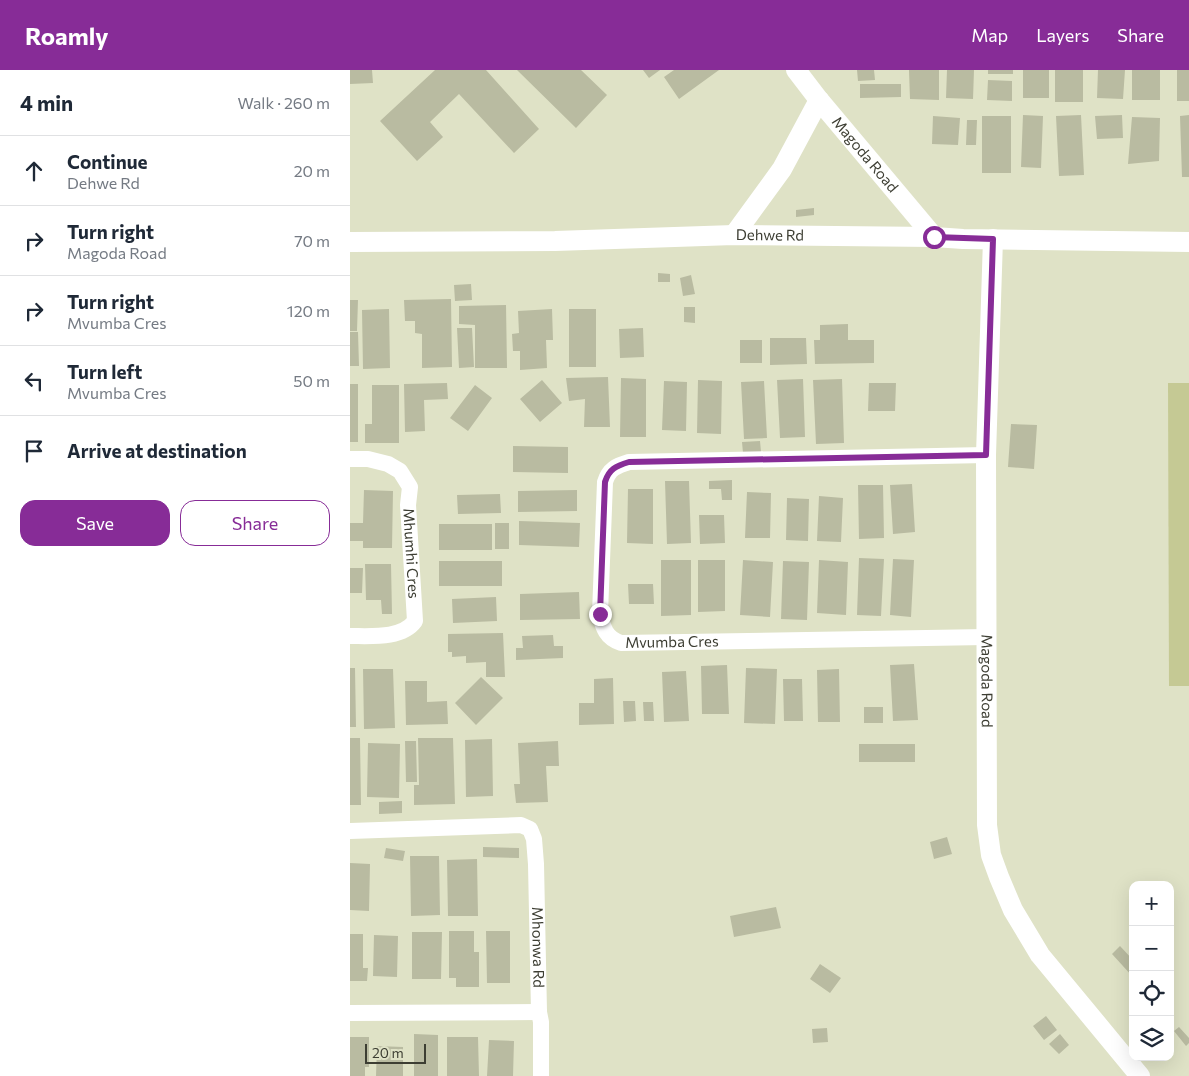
<!DOCTYPE html>
<html lang="en">
<head>
<meta charset="utf-8">
<style>
	body { margin:0; font-family:Commissioner,sans-serif; background:#f2f2f3; color:#1f2937 }
	.controls { position:absolute; right:15px; bottom:15px; display:grid; overflow:hidden; border-radius:10px; box-shadow:0 5px 20px #0002 }
	.controls button { width:45px; height:45px; display:grid; place-items:center; padding:0; border:0; border-bottom:1px solid #e0e1e3; background:#fff; color:#1f2937; font:25px sans-serif }
	.scale { position:absolute; left:15px; bottom:12px; width:61px; box-sizing:border-box; padding-left:5px; border:2px solid #3d3e33; border-top:0; font-size:14px; line-height:18px; white-space:nowrap; color:#3d3e33; -webkit-text-stroke:4px #dfe2c6; paint-order:stroke }
	.stop { position:absolute; width:15px; height:15px; margin:-11px; border:4px solid #872c97; border-radius:50%; background:#fff }
	.stop.end { background:#872c97; border-color:#fff; box-shadow:0 1px 5px #0008 }
	.list { margin:0; padding:0; list-style:none }
	h2 { display:flex; justify-content:space-between; align-items:center; height:65px; margin:0; padding:0 20px; font-size:21px }
	h2 small { font-size:16px; font-weight:400; color:#747a83 }
	.list li { display:grid; grid-template-columns:32px 1fr auto; gap:15px; align-items:center; box-sizing:border-box; height:70px; padding:0 20px; border-top:1px solid #e0e1e3 }
	.list b { display:block; font-size:19px; white-space:nowrap }
	.list p { margin:0; font-size:16px; white-space:nowrap; color:#747a83 }
	.list em { font-size:16px; font-style:normal; color:#747a83 }
	.actions { display:flex; gap:10px; padding:15px 20px }
	.actions a { flex:1; padding:11px 0; border:1px solid #872c97; border-radius:15px; text-align:center; font-size:18px; color:#872c97 }
	.actions .main { background:#872c97; color:#fff }
	.icon { flex:none; width:28px; height:28px; fill:none; stroke:currentColor; stroke-width:2; stroke-linecap:round; stroke-linejoin:round }
	.map { position:relative; flex:none; width:839px; height:1006px; overflow:hidden }
	header { display:flex; align-items:center; gap:30px; box-sizing:border-box; height:70px; padding:0 25px; background:#872c97; color:#fff }
	header strong { font-size:24px }
	nav { display:flex; gap:28px; margin-inline-start:auto; font-size:18px }
	main { display:flex }
	aside { flex:1; background:#fff }
	.map>svg:first-child { display:block }
	.green { fill:#c5c994 }
	.building { fill:#b9bba1 }
	.lines { fill:none; stroke-linecap:round; stroke-linejoin:round }
	.minor { stroke:#fff; stroke-width:16 }
	.tertiary { stroke:#fff; stroke-width:20 }
	.route { stroke:#872c97; stroke-width:6 }
	.labels { text-anchor:middle; stroke-width:4; stroke-linejoin:round; paint-order:stroke }
	.street-label { font-size:15px; fill:#3d3e33; stroke:#dfe2c6 }
</style>
</head>
<body>
<header>
<strong>Roamly</strong>
<nav><a>Map</a><a>Layers</a><a>Share</a></nav>
</header>
<main>
<aside>
<h2>4 min<small>Walk · 260 m</small></h2>
<ul class="list">
<li><svg class="icon" aria-label="ahead" viewBox="0 0 24 24"><path d="M12 20V5M6 11l6-6 6 6"/></svg><div><b>Continue</b><p>Dehwe Rd</p></div><em>20 m</em></li>
<li><svg class="icon" aria-label="right" viewBox="0 0 24 24"><path d="M7 20v-9h11M14 6l5 5-5 5"/></svg><div><b>Turn right</b><p>Magoda Road</p></div><em>70 m</em></li>
<li><svg class="icon" aria-label="right" viewBox="0 0 24 24"><path d="M7 20v-9h11M14 6l5 5-5 5"/></svg><div><b>Turn right</b><p>Mvumba Cres</p></div><em>120 m</em></li>
<li><svg class="icon" aria-label="left" viewBox="0 0 24 24"><path d="M17 20v-9H6M10 6l-5 5 5 5"/></svg><div><b>Turn left</b><p>Mvumba Cres</p></div><em>50 m</em></li>
<li><svg class="icon" aria-label="arrive" viewBox="0 0 24 24"><path d="M6 21V4h12l-3 4 3 4H6"/></svg><div><b>Arrive at destination</b></div></li>
</ul>
<div class="actions"><a class="main">Save</a><a>Share</a></div>
</aside>
<div class="map">
<svg width="839" height="1006" viewBox="0 0 839 1006">
	<rect width="100%" height="100%" fill="#dfe2c6"/>
	<path class="green" d="M818 313H839V616H819Z"/>
	<path class="building" d="M0 0H22L23 13 0 14Z
		M85 0H136L189 59 164 83 109 24 80 52 93 67 67 91 30 51Z
		M167 0H231L257 25 226 58Z
		M293 0H310L299 8Z
		M324 0H369L329 29 314 7Z
		M507 0H524L525 10 508 11Z
		M559 0H589V30L560 29Z
		M597 0H624L623 29 596 28Z
		M638 0H663V4H638Z
		M673 0H699V28H673Z
		M705 0H733V32H705Z
		M748 0H775L773 29 747 28Z
		M782 0H810V30H782Z
		M827 0H839V31H827Z
		M638 10 662 11V31L637 30Z
		M510 14H551V27L510 28Z
		M673 45 693 46 691 98 671 97Z
		M731 45 734 105 709 106 706 46Z
		M772 45 773 68 747 69 745 46Z
		M839 45V107H832L830 46Z
		M583 46 610 48 608 75 582 74Z
		M632 46H661V103H632Z
		M782 47 810 48 809 91 778 94Z
		M617 50H627L626 75H616Z
		M464 138V145L446 147V140Z
		M308 203 320 204V212H308Z
		M341 205 345 224 333 226 330 208Z
		M121 214 122 230 105 231 104 215Z
		M101 229 102 297 72 298V264L65 263V251H55L54 230Z
		M0 230H8L7 261H0Z
		M156 235 157 298H125V255L109 254V236Z
		M334 237H345V253L334 252Z
		M39 239 40 298 13 299 12 240Z
		M202 239 203 270H196L197 298 170 300V281H163L162 264 169 263 168 241Z
		M219 239H246V297H219Z
		M498 254V270H524V293L465 294 464 270H470V255Z
		M107 258H122L124 297 109 298Z
		M293 258 294 287 270 288 269 259Z
		M0 262H8L9 296H0Z
		M420 268H456L457 294 420 295Z
		M390 270H412V293H390Z
		M258 307 260 357H234L235 329 219 331 216 308Z
		M271 308 296 309V367H270Z
		M453 309 455 367 430 368 427 310Z
		M492 309 494 373 466 374 463 310Z
		M192 310 212 333 190 352 170 329Z
		M348 310 372 311 371 364 347 363Z
		M314 311 337 312 336 361 312 360Z
		M414 311 417 368 394 369 391 312Z
		M97 313 98 329 74 330 75 361 55 362 54 314Z
		M519 313H546L545 341H518Z
		M0 314H8V372H0Z
		M22 315H49V373H15V354H22Z
		M125 315 142 328 118 361 100 348Z
		M661 354 687 355 684 399 658 397Z
		M410 371 411 382 393 383 392 372Z
		M163 376 218 377V403L163 402Z
		M382 410V430H372L371 419H359V411Z
		M315 411H339L341 473 317 474Z
		M562 414 565 462 543 464 540 415Z
		M508 415H533L534 468 509 469Z
		M278 419H303V474L277 473Z
		M14 420 43 421 42 478H13V471H0V453H13Z
		M227 420V441L168 442V421Z
		M397 422 421 423 420 468H395Z
		M150 424 151 443 108 444 107 425Z
		M469 426 493 428 491 472 467 471Z
		M437 428 459 429 458 471 436 470Z
		M349 445H374L375 473 350 474Z
		M169 451 230 453 229 477 169 475Z
		M145 453H159V479H145Z
		M89 454H142V480H89Z
		M509 488 534 489 531 546 507 545Z
		M543 489 564 490 561 547 540 545Z
		M311 490H341V545L311 546Z
		M348 490H375V541L348 542Z
		M393 490 423 492 420 547 390 545Z
		M469 490 498 492 496 545 467 543Z
		M89 491H152V516H89Z
		M433 491 459 492 457 550 431 549Z
		M15 494H41L42 544H32L31 530H16Z
		M0 498H13L12 523H0Z
		M278 514H303L304 534H279Z
		M229 522 230 549 170 550V524Z
		M146 527 147 551 103 553 102 529Z
		M153 563 155 607H136V592L116 593V586L102 587V582H98V564Z
		M203 565 204 576H213V588L166 590V578H173L172 566Z
		M564 594 568 650 543 651 540 595Z
		M377 595 379 644H352L351 596Z
		M0 598H5L6 657H0Z
		M396 598 427 599 425 654 394 653Z
		M13 599H43L45 658 14 659Z
		M489 599 490 652H468L467 600Z
		M336 601 339 651 314 652 312 602Z
		M131 607 153 628 126 655 105 633Z
		M263 608 264 654 229 655V633H244V609Z
		M433 609H452L453 651H434Z
		M55 611H77V632L97 631 98 654 56 655Z
		M273 631H285L286 651 274 652Z
		M293 632H303L304 651H294Z
		M514 637H533V653H514Z
		M0 668H10L11 735H0Z
		M68 668H103L105 734 64 735V715H69Z
		M142 669 143 726 116 727 115 670Z
		M55 671H66L67 712H56Z
		M208 671 209 696H196L198 732 166 733 164 714H170L168 673Z
		M18 673 50 674 49 728 17 727Z
		M509 674H565V692H509Z
		M52 731V743L29 744V732Z
		M597 767 602 784 584 789 580 772Z
		M133 777 169 778V788L133 787Z
		M36 778 55 781 53 791 34 788Z
		M60 786H89L90 845 61 846Z
		M127 789 128 846H98L97 790Z
		M0 793 20 794 19 841 0 840Z
		M426 837 431 858 384 867 380 846Z
		M99 861H124V882H129V917H106V908H99Z
		M136 861H160V913H137Z
		M62 862H92L91 909H62Z
		M0 864H13V898H18L17 911H0Z
		M24 865 48 866 47 907 23 906Z
		M770 876 783 890V907L762 884Z
		M470 894 491 908 480 923 460 909Z
		M696 946 707 960 694 970 683 956Z
		M829 957 839 968V973L836 976 824 961Z
		M477 958 478 972 463 973 462 959Z
		M64 964 88 965V1006H64Z
		M710 964 719 975 709 984 699 974Z
		M0 967H19V997H15V1006H0Z
		M97 967H128L129 1006H97Z
		M139 970 164 971 163 1006H137Z
		M27 976 53 977V1006H26Z"/>
	<g class="lines">
		<g class="minor">
			<path id="s1" d="M636 385 279 392C266 396 259 399 255 412L250 544C253 558 256 568 271 573L636 567"/>
			<path id="s2" d="M0 389H18L38 394 50 401 60 417 58 435 65 551C52 569 21 566 0 566"/>
			<path id="s3" d="M0 761 171 755 180 759 184 769 186 794 189 942 191 952V1006"/>
			<path d="M0 943 189 942"/>
		</g>
		<g class="tertiary">
			<path id="s4" d="M446 0 469 30 584 167"/>
			<path d="M384 165 432 99 469 30"/>
			<path id="s5" d="M643 169 636 385 637 755 641 785 649 807 663 840 690 885 790 1006"/>
			<path id="s6" d="M0 172 205 171 384 165 584 167 613 169 839 172"/>
		</g>
	</g>
	<g class="lines">
		<path class="route" d="M250 544 255 412C259 399 266 396 279 392L636 385 643 169 584 167"/>
	</g>
	<g class="labels">
		<g class="street-label">
			<text dy="5" stroke="none"><textPath href="#s4" startOffset="109">Magoda Road</textPath></text>
			<text dy="5" stroke="none"><textPath href="#s6" startOffset="420">Dehwe Rd</textPath></text>
			<text dy="5" stroke="none"><textPath href="#s2" startOffset="138">Mhumhi Cres</textPath></text>
			<text dy="5" stroke="none"><textPath href="#s1" startOffset="611">Mvumba Cres</textPath></text>
			<text dy="5" stroke="none"><textPath href="#s5" startOffset="442">Magoda Road</textPath></text>
			<text dy="5" stroke="none"><textPath href="#s3" startOffset="300">Mhonwa Rd</textPath></text>
		</g>
	</g>
</svg>
<div class="controls">
<button>+</button>
<button>−</button>
<button><svg class="icon" aria-label="locate" viewBox="0 0 24 24"><circle cx="12" cy="12" r="6"/><path d="M12 2v4M12 18v4M2 12h4M18 12h4"/></svg></button>
<button><svg class="icon" aria-label="layers" viewBox="0 0 24 24"><path d="M12 4l9 5-9 5-9-5zM3 14l9 5 9-5"/></svg></button>
</div>
<div class="scale">20 m</div>
<div class="stop" style="left:584px;top:167px"></div>
<div class="stop end" style="left:250px;top:544px"></div>
</div>
</main>
</body>
</html>
